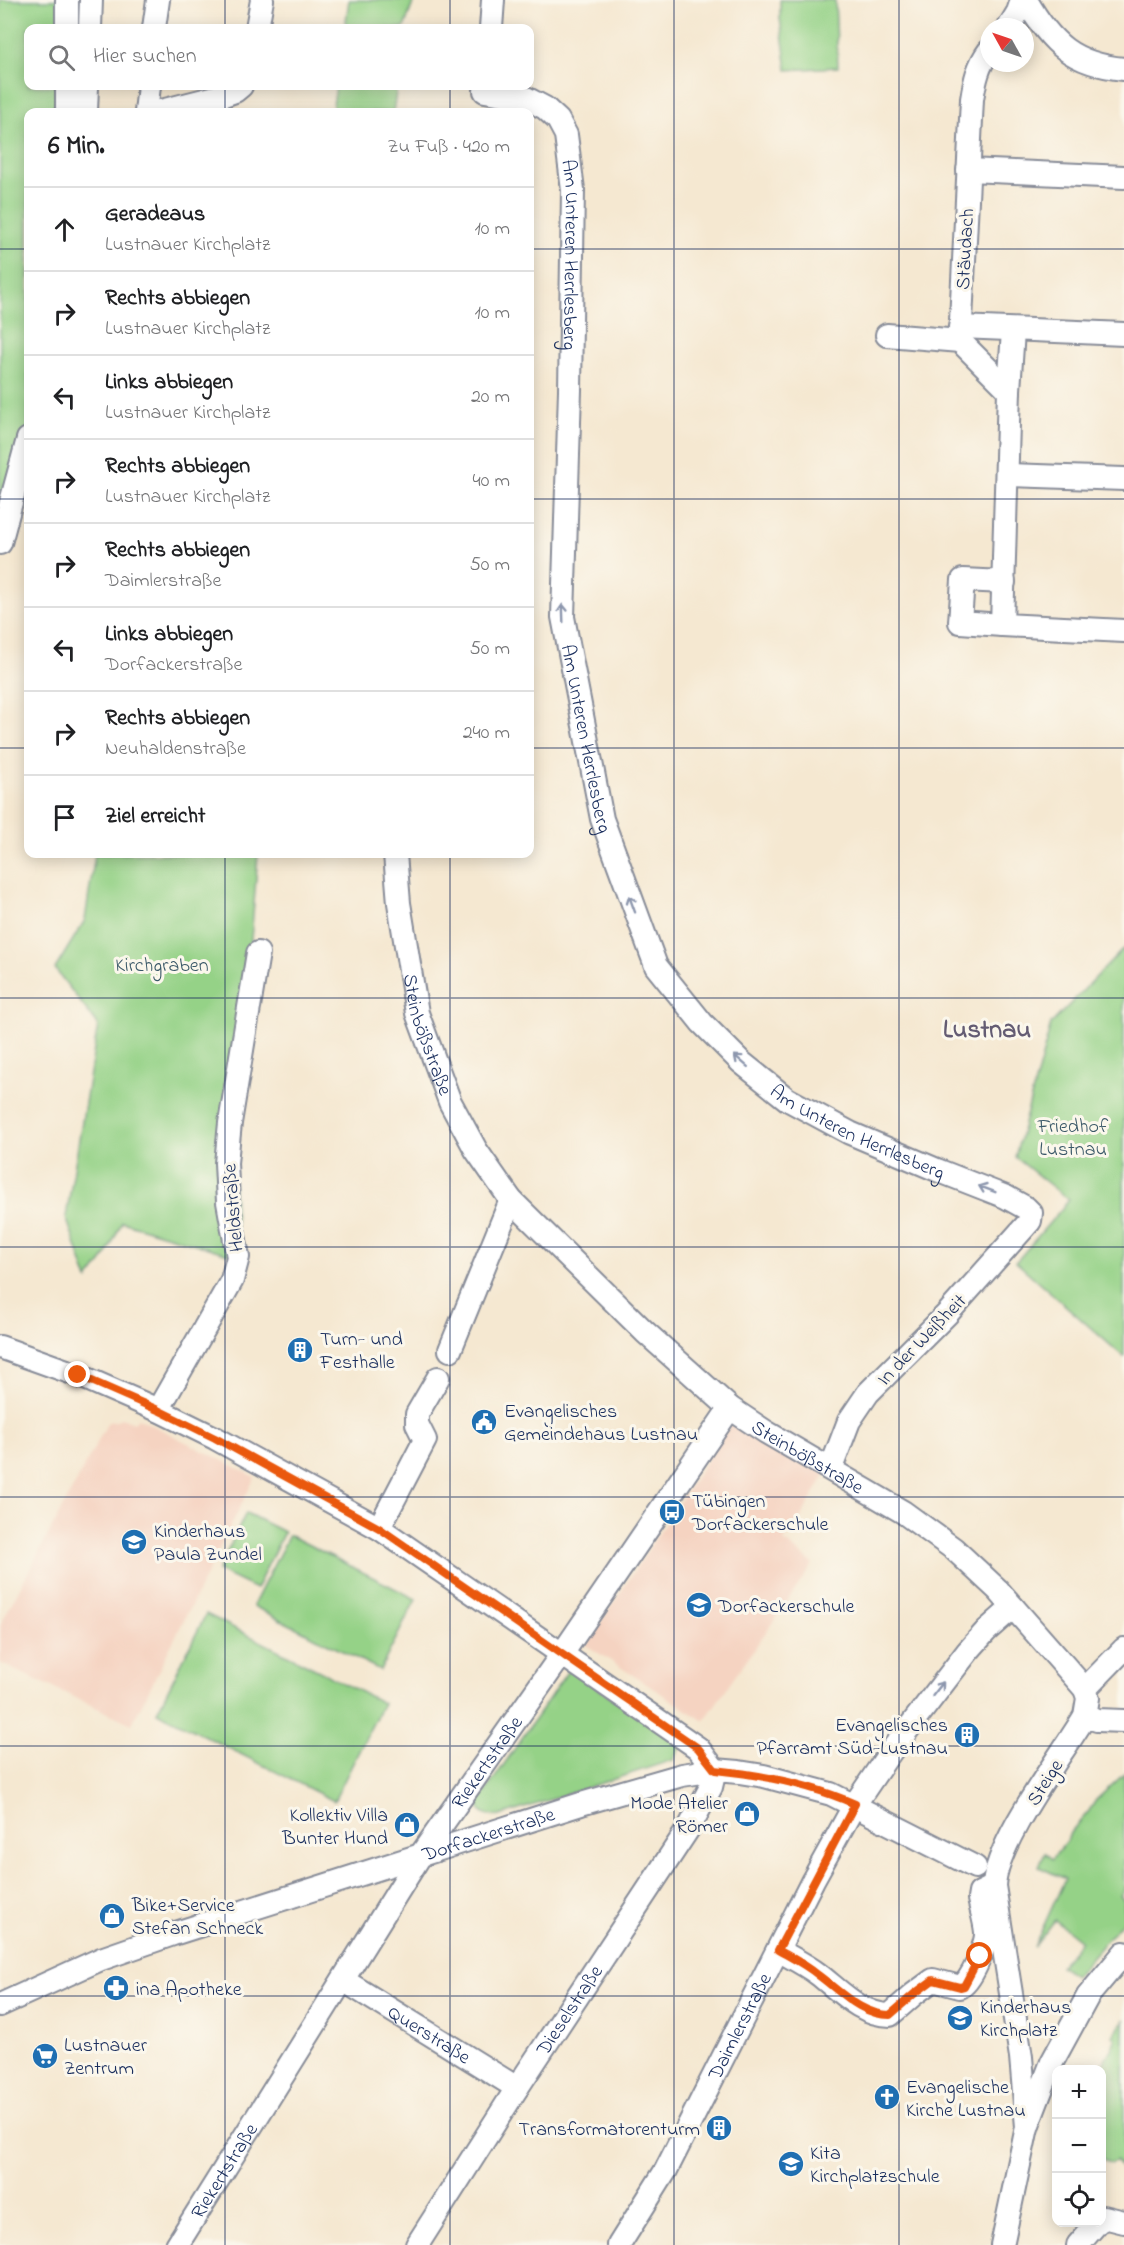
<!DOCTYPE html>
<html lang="de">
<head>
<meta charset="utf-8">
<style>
	body { margin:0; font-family:"Indie Flower",sans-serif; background:#f6f6f6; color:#202124 }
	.controls { position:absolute; right:18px; bottom:18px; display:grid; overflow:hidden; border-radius:12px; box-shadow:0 3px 15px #0003 }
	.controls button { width:54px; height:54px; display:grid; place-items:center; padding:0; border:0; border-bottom:2px solid #e0e0e0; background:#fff; color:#202124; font:30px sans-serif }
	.compass { position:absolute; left:980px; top:18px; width:54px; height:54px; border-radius:50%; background:#fff; box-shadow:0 3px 15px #0003; rotate:310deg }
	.stop { position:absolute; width:18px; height:18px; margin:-14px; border:4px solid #ea580c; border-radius:50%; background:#fff }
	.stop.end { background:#ea580c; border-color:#fff; box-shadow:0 2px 6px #0008 }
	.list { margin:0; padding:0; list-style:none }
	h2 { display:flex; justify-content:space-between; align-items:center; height:78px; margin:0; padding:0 24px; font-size:26px }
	h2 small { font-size:20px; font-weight:400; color:#757577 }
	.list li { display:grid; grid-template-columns:39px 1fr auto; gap:18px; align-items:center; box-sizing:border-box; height:84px; padding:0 24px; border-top:2px solid #e0e0e0 }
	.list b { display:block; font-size:22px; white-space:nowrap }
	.list p { margin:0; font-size:20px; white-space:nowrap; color:#757577 }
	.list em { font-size:20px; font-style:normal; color:#757577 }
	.icon { flex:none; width:33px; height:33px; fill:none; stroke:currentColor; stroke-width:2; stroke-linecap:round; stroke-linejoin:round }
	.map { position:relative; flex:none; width:1124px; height:2245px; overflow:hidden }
	.search { position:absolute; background:#fff; box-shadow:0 3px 15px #0003; left:24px; top:24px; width:510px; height:66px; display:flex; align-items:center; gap:15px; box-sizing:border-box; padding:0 21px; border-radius:12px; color:#757577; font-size:22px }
	.panel { position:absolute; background:#fff; box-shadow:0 3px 15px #0003; left:24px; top:108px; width:510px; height:750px; border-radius:12px }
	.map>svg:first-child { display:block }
	.built { fill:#f5d3c1 }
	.green { fill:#95d287; stroke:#588072; stroke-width:1.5 }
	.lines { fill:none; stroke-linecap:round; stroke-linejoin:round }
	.minor-casing { stroke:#888c98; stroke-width:26 }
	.minor { stroke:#fff; stroke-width:22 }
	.oneway { stroke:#8d97ae }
	.route { stroke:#ea580c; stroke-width:8 }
	.grid { fill:none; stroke:#1b2f5e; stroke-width:1.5; stroke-opacity:0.55 }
	.labels { text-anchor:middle; stroke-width:6; stroke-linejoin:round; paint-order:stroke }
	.street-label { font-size:20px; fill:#1b2f5e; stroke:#fbf7ec }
	.park-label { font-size:20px; fill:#3a5868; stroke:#fbf7ec }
	.poi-label { font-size:20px; fill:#1b2f5e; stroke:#fbf7ec; text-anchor:start }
	.district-label { font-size:26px; font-weight:bold; fill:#645c73; stroke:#fbf7ec }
</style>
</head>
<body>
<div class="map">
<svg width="1124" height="2245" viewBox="0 0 1124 2245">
	<rect width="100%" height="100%" fill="#fbf7ec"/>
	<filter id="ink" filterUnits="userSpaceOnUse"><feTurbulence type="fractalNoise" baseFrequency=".0167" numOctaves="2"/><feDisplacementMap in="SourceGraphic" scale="12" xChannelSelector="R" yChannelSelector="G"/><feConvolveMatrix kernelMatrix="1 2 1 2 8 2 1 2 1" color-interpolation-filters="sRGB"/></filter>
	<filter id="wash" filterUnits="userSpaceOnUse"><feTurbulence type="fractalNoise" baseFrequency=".008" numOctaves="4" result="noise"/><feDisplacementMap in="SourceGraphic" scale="24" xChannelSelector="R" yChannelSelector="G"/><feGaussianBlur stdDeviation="1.35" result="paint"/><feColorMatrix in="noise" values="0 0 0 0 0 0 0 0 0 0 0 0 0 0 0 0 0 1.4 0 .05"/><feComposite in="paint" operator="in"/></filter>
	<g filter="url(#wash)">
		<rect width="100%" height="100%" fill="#f5e8d1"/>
		<path class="built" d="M121 1418 134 1423 138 1418 255 1477 132 1724 0 1663V1625L108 1422 117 1421Z
			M731 1423 826 1473 797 1524 784 1541 813 1564 704 1721 586 1645Z"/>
		<path class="green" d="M0 0H87L86 28H28V86H86L85 112H28V450L18 493 0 496Z
			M349 0H414L404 28H345Z
			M780 0H835L838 67 787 70 780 18Z
			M336 86H397L393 112H332Z
			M95 854H258L250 952 230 1123 238 1257 122 1222 106 1256 88 1280 66 1217 98 1025 55 969 85 920Z
			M1124 948V1357L1016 1262 1069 1200 1015 1157 1051 1024Z
			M246 1513 284 1532 256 1589 218 1571Z
			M289 1535 416 1599 380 1670 253 1606Z
			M206 1614 383 1703 334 1801 157 1712Z
			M569 1669 682 1744 673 1760 500 1816C488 1816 478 1814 479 1801Z
			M1124 1774V1891L1120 1896 1124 1900V1920L1075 1976 1060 1966 1081 1941 1055 1920 1034 1947 1065 1879 1039 1867 1045 1853 1052 1859 1067 1841 1070 1833 1089 1811 1096 1800Z
			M1124 2020V2174L1116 2160 1110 2163 1102 2160 1101 2069 1116 2038 1113 2036Z"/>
	</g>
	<g filter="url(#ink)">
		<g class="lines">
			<g class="minor-casing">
				<g id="minor">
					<path d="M67 0V28"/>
					<path d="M1026 0C1051 44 1073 64 1124 69"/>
					<path d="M1009 27 1018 12 1022 0"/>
					<path d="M90 28 91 0"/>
					<path d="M154 28 158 0"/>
					<path d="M257 28 262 0"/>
					<path d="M491 28 493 0"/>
					<path d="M989 51C978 66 975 80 972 99L960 341 1009 390"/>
					<path id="s1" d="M485 91 526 98 545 108 558 120 566 135 573 190 570 390 563 617 602 819 656 966 702 1023 741 1062 787 1099 850 1133 937 1170 1006 1197 1026 1208 1031 1213 1030 1221 947 1314 868 1393 849 1421 831 1468"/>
					<path d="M67 112V86"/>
					<path d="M86 112 87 86"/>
					<path d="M146 112 149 86"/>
					<path d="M157 112 224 95 235 91 241 86"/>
					<path d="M968 170 1124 177"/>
					<path d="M960 327 1124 334"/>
					<path d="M1013 331 1009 390 1002 625 1124 631"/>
					<path d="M887 335 960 341"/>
					<path d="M1007 475 1124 479"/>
					<path d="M0 543 28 439"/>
					<path d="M1002 625 960 622 963 580 1004 582"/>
					<path id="s2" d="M395 854 399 903 417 1013 450 1102 476 1150 511 1200 645 1332 730 1408 766 1432 903 1512 954 1549 998 1590 1085 1689 1088 1698 1085 1716C1060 1758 996 1841 994 1886L1021 2057 1027 2127"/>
					<path d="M0 1347 78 1375 158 1410 215 1438 379 1528 698 1748 715 1770"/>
					<path d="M450 1350 511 1200"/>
					<path d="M158 1410 232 1280 238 1257 228 1202 226 1163 230 1123 258 953"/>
					<path d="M379 1528 425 1440 417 1424V1414L438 1378"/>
					<path d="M1085 1689 1124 1649"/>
					<path d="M1085 1716 1097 1720 1124 1721"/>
					<path d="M778 1950C792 1958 806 1965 818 1974 840 1991 861 2015 890 2015L914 1994 933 1980 960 1987C971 1983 987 1944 986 1932 985 1921 981 1909 979 1899L980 1893 994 1886"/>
					<path id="s3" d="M343 1980 517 2088"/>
					<path id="s4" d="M0 2005 101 1959 173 1934 581 1804 682 1775 715 1770 739 1772 764 1776 831 1794 975 1867"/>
					<path d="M1102 2220 1104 2217 1124 2222"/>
					<path id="s5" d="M177 2245 420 1856 562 1654 730 1408"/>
					<path id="s6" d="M417 2245 517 2088 690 1826 711 1787 715 1770"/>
					<path id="s7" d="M619 2245 666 2170 813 1880 855 1804 891 1751 968 1651 986 1631 1013 1607"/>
					<path d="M1002 2245 1027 2127 1052 2062 1088 1996 1124 1953"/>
					<path d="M1078 2245 1098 2222"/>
				</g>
			</g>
			<use href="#minor" class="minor"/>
		</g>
		<defs><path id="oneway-shaft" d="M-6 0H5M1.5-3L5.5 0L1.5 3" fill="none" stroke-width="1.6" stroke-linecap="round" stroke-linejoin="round" transform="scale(1.5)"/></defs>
		<g class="oneway">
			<use href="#oneway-shaft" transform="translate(563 613) rotate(-92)"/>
			<use href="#oneway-shaft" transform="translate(632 904) rotate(-110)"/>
			<use href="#oneway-shaft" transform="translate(741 1061) rotate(-139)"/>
			<use href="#oneway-shaft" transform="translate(987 1189) rotate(-159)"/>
			<use href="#oneway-shaft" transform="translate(938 1689) rotate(-52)"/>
		</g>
	</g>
	<g class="lines" filter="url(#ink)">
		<path class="route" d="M78 1375 158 1410 215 1438 379 1528 698 1748 715 1770C764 1775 810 1784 855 1804L778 1950C792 1958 806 1965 818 1975 840 1991 861 2015 890 2015L914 1994 933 1980 960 1987 964 1986 980 1956"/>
	</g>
	<path class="grid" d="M225 0V28M450 0V28M674 0V2245M899 0V2245M225 86V112M450 86V112M0 249H28M530 249H1124M0 499H28M530 499H1124M0 748H28M530 748H1124M225 854V2245M450 854V2245M0 998H1124M0 1247H1124M0 1497H1124M0 1746H1124M0 1996H1124"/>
	<defs>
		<g id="building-disc" transform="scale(1.35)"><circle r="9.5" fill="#1f6fb2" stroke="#fbf7ec"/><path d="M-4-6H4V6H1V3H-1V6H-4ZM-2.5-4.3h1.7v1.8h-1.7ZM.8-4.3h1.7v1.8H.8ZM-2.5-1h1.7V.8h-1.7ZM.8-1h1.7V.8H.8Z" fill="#fff"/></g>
		<g id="civic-disc" transform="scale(1.35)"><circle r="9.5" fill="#1f6fb2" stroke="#fbf7ec"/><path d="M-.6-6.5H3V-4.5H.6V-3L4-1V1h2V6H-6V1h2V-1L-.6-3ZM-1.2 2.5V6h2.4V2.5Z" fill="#fff"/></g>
		<g id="bus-disc" transform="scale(1.35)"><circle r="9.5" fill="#1f6fb2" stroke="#fbf7ec"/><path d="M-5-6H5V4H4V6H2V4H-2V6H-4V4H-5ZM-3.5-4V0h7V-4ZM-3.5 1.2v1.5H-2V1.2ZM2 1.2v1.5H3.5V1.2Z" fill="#fff"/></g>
		<g id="school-disc" transform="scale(1.35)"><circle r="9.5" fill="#1f6fb2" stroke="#fbf7ec"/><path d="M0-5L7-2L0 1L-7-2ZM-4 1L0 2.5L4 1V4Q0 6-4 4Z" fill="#fff"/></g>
		<g id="shop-disc" transform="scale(1.35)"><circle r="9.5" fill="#1f6fb2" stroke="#fbf7ec"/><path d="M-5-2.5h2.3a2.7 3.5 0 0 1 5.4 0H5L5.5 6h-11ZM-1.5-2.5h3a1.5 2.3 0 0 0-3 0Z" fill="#fff"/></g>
		<g id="pharmacy-disc" transform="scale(1.35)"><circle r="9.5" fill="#1f6fb2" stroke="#fbf7ec"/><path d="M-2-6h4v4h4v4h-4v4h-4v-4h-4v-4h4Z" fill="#fff"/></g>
		<g id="supermarket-disc" transform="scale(1.35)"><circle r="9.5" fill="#1f6fb2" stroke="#fbf7ec"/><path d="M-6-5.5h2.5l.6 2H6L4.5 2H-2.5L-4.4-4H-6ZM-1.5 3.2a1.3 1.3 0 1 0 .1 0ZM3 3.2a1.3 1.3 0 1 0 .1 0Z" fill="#fff"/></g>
		<g id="church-disc" transform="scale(1.35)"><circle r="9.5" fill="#1f6fb2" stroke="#fbf7ec"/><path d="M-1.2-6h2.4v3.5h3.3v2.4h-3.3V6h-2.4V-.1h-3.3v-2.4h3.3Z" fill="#fff"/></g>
	</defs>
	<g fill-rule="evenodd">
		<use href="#building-disc" x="300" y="1350"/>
		<use href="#civic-disc" x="484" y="1422"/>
		<use href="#bus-disc" x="672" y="1512"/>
		<use href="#school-disc" x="134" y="1542"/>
		<use href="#school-disc" x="699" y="1605"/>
		<use href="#building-disc" x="967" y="1735"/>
		<use href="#shop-disc" x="747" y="1814"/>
		<use href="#shop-disc" x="407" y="1825"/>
		<use href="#shop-disc" x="112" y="1916"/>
		<use href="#pharmacy-disc" x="116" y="1988"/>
		<use href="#school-disc" x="960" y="2018"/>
		<use href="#supermarket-disc" x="45" y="2056"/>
		<use href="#church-disc" x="887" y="2097"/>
		<use href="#building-disc" x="719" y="2128"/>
		<use href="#school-disc" x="791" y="2164"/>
	</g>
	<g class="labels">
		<g class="street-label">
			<text transform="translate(964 249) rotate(-87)" y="7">Stäudach</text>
			<text dy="7" stroke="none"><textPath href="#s1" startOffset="218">Am Unteren Herrlesberg</textPath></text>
			<text dy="7" stroke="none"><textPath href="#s1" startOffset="704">Am Unteren Herrlesberg</textPath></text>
			<text dy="7" stroke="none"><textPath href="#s2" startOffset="184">Steinbößstraße</textPath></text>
			<text dy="7" stroke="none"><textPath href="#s1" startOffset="1208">Am Unteren Herrlesberg</textPath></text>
			<text transform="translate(232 1208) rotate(-95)" y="7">Heldstraße</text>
			<text transform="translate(921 1339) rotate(-46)" y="7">In der Weißheit</text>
			<text dy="7" stroke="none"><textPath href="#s2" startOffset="765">Steinbößstraße</textPath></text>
			<text dy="7" stroke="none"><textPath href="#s5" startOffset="574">Riekertstraße</textPath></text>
			<text transform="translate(1044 1782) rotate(-58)" y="7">Steige</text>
			<text dy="7" stroke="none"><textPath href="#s4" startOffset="518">Dorfackerstraße</textPath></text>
			<text dy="7" stroke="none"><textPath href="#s6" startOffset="280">Dieselstraße</textPath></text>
			<text dy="7" stroke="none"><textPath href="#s7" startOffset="250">Daimlerstraße</textPath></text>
			<text dy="7" stroke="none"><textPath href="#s3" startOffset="102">Querstraße</textPath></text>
			<text dy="7" stroke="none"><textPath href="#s5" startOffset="88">Riekertstraße</textPath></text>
		</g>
		<g class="park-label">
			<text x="162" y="971">Kirchgraben</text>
			<text x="1073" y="1132">Friedhof<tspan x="1073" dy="23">Lustnau</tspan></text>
		</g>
		<g class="poi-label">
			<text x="320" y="1345">Turn- und<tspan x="320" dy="23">Festhalle</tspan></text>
			<text x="504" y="1417">Evangelisches<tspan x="504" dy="23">Gemeindehaus Lustnau</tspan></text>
			<text x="692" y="1507">Tübingen<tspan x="692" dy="23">Dorfackerschule</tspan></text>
			<text x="154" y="1537">Kinderhaus<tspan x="154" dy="23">Paula Zundel</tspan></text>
			<text x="718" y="1612">Dorfackerschule</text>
			<text x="948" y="1731" text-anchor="end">Evangelisches<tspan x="948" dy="23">Pfarramt Süd-Lustnau</tspan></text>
			<text x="728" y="1809" text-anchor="end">Mode Atelier<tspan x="728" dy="23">Römer</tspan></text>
			<text x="388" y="1821" text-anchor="end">Kollektiv Villa<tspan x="388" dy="23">Bunter Hund</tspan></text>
			<text x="132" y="1911">Bike+Service<tspan x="132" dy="23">Stefan Schneck</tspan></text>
			<text x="136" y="1995">ina Apotheke</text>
			<text x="980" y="2013">Kinderhaus<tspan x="980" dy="23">Kirchplatz</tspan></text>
			<text x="64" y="2051">Lustnauer<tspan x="64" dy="23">Zentrum</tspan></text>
			<text x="906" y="2093">Evangelische<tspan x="906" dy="23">Kirche Lustnau</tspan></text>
			<text x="700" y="2135" text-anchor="end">Transformatorenturm</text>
			<text x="810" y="2159">Kita<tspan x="810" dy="23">Kirchplatzschule</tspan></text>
		</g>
		<g class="district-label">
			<text x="987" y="1037">Lustnau</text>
		</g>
	</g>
</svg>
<div class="controls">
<button>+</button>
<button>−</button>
<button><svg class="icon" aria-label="locate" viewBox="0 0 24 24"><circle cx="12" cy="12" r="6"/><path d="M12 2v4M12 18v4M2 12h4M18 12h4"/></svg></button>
</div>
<svg class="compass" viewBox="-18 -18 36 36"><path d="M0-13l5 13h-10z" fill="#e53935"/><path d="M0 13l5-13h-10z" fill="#757577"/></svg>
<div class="stop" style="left:980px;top:1956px"></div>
<div class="stop end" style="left:78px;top:1375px"></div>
<div class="search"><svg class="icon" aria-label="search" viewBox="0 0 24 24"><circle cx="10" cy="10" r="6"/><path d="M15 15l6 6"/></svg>Hier suchen</div>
<section class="panel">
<h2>6 Min.<small>Zu Fuß · 420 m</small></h2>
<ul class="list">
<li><svg class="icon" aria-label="ahead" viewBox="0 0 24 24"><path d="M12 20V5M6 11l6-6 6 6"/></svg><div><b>Geradeaus</b><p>Lustnauer Kirchplatz</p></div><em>10 m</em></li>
<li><svg class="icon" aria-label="right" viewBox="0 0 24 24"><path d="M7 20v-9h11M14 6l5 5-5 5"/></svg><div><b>Rechts abbiegen</b><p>Lustnauer Kirchplatz</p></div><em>10 m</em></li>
<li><svg class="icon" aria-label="left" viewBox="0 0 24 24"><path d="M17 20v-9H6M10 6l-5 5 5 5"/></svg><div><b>Links abbiegen</b><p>Lustnauer Kirchplatz</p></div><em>20 m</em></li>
<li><svg class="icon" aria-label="right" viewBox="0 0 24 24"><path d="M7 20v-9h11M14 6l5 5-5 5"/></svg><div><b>Rechts abbiegen</b><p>Lustnauer Kirchplatz</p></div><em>40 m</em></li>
<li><svg class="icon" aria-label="right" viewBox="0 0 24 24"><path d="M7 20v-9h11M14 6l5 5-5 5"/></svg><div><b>Rechts abbiegen</b><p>Daimlerstraße</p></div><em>50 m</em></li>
<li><svg class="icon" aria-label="left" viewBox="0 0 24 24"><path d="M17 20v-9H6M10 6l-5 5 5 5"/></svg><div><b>Links abbiegen</b><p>Dorfackerstraße</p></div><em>50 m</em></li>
<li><svg class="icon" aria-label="right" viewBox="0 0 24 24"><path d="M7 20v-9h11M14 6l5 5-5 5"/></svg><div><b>Rechts abbiegen</b><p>Neuhaldenstraße</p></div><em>240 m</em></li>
<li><svg class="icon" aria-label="arrive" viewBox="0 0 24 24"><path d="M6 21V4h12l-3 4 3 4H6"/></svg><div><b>Ziel erreicht</b></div></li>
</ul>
</section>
</div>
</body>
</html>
